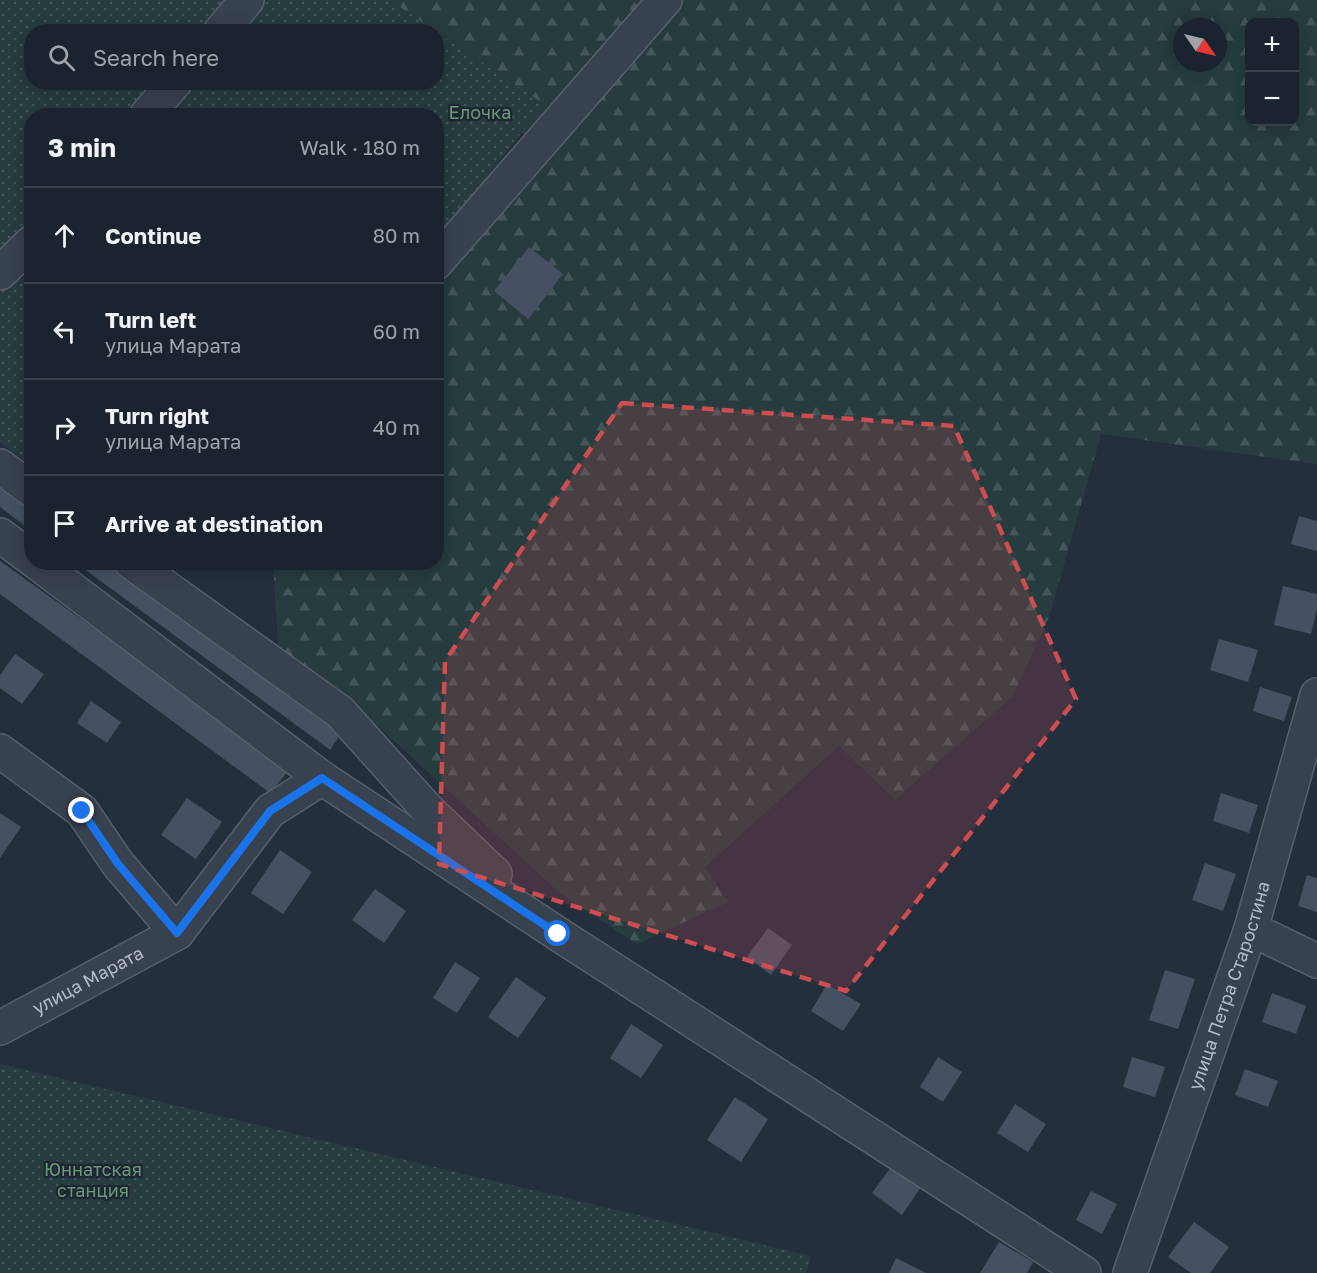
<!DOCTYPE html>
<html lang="en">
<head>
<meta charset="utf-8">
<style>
	body { margin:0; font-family:"Golos Text",sans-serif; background:#242b36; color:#f1f3f6 }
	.controls { position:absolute; right:18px; top:18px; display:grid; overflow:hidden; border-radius:12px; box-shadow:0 3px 15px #0003 }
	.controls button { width:54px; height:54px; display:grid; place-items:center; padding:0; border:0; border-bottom:2px solid #39404a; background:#1b232e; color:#f1f3f6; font:30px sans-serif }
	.compass { position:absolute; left:1173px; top:18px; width:54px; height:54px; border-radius:50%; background:#1b232e; box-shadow:0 3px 15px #0003; rotate:124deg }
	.stop { position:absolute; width:18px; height:18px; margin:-14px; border:4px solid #1a73e8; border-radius:50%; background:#fff }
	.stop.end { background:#1a73e8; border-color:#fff; box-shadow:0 2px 6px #0008 }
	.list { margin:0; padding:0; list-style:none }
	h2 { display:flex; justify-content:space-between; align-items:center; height:78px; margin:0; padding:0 24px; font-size:26px }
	h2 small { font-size:20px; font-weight:400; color:#a0a4aa }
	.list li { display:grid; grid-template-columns:39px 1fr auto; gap:18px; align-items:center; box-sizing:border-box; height:96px; padding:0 24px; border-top:2px solid #39404a }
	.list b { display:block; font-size:22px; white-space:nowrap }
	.list p { margin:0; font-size:20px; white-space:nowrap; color:#a0a4aa }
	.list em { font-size:20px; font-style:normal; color:#a0a4aa }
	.icon { flex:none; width:33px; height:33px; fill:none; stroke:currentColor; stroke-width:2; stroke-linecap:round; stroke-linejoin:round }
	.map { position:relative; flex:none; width:1317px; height:1273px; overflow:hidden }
	.search { position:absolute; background:#1b232e; box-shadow:0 3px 15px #0003; left:24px; top:24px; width:420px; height:66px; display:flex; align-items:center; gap:15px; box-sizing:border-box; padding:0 21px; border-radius:24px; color:#a0a4aa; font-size:22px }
	.panel { position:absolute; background:#1b232e; box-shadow:0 3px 15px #0003; left:24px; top:108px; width:420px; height:462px; border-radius:24px }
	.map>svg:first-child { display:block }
	.forest { fill:url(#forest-firs); fill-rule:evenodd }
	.garden { fill:url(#garden-dots) }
	.building { fill:#455162 }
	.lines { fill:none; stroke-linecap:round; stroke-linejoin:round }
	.minor-casing { stroke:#565f6c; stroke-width:36 }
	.minor { stroke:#38414e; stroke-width:33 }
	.route { stroke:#1a73e8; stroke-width:8 }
	.marked { fill:#ce4d50; fill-opacity:0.2; stroke:#ce4d50; stroke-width:4.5; stroke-dasharray:12 8; stroke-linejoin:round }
	.labels { text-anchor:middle; stroke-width:4.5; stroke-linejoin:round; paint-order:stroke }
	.park-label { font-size:18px; fill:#6b9a76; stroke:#1d2633 }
	.street-label { font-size:18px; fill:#b4bcc9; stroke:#1d2633 }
</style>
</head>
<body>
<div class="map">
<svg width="1317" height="1273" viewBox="0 0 1317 1273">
	<defs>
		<pattern id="forest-firs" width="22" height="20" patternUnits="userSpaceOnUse" patternTransform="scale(1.5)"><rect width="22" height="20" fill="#263c3f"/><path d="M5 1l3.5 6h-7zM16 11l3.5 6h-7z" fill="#435659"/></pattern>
		<pattern id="garden-dots" width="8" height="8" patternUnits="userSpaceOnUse" patternTransform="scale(1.5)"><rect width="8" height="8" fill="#263c3f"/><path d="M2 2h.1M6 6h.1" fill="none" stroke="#435659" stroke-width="1.8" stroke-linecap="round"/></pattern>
	</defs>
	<rect width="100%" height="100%" fill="#242f3e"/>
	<path class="forest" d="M352 0H1317V464L1101 434 1049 617 1013 696 895 800 839 746 705 867 728 902 637 944 561 894 333 685 279 658 273 563 436 562V424L440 422 436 419 437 267 533 142 437 66 436 32 392 31ZM1250 22H1294V122H1250ZM1182 27H1218V63H1182Z"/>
	<path class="garden" d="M0 0H390L436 32H32V82H436V32L544 104 437 241 436 116H32L31 466 0 442Z
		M0 1064 811 1256 806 1273H0Z"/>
	<path class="building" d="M529 247 563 274 528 319 494 291Z
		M0 480 32 503V531L0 507Z
		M1299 516 1317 521V551L1291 544Z
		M0 561 290 769 270 793 0 594Z
		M75 562H114L343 730 330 750Z
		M1283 586 1317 594V609L1311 634 1274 625Z
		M1219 639 1258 650 1248 682 1210 670Z
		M15 654 44 674 22 704 0 688V675Z
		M1260 687 1292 697 1284 721 1253 711Z
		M91 701 121 722 107 743 77 723Z
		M1221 793 1258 805 1249 833 1213 821Z
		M187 798 222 822 196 859 161 835Z
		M0 813 21 827 0 858Z
		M280 850 312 872 283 914 251 893Z
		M1205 863 1236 874 1223 911 1192 900Z
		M1307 875 1317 878V912L1298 906Z
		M375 889 406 911 384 943 352 920Z
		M768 928 792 945 771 975 747 957Z
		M455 962 480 978 457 1013 433 998Z
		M1165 970 1195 979 1178 1029 1149 1020Z
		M516 977 546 998 518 1038 488 1017Z
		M827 984 861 1004 843 1031 811 1011Z
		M1272 993 1306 1006 1296 1034 1262 1022Z
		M631 1024 663 1045 641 1078 610 1058Z
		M938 1057 962 1072 943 1102 920 1087Z
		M1132 1057 1165 1067 1155 1097 1123 1087Z
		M1245 1069 1278 1081 1268 1107 1235 1095Z
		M735 1097 768 1119 741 1162 707 1140Z
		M1015 1104 1046 1124 1028 1152 997 1133Z
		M892 1166 921 1187 902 1215 872 1193Z
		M1091 1191 1117 1204 1102 1234 1076 1220Z
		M1194 1222 1229 1247 1210 1273H1191L1168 1257Z
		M999 1242 1033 1262 1027 1273H980Z
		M896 1258 926 1273H889Z"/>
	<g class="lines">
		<g class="minor-casing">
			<g id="minor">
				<path d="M220 32 247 0"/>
				<path d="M146 116 175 82"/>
				<path d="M436 263 665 0"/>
				<path d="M0 273 32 242"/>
				<path d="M0 466 32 490"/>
				<path d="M0 535 32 559"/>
				<path d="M36 562 322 778 558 934 1084 1273"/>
				<path d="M131 562 340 712 428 810 495 874"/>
				<path d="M0 751 82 811 118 864 177 933"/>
				<path d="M1251 929 1317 961"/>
				<path id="s1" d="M0 1028 177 933 270 811 322 778"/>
				<path id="s2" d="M1130 1273 1251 929 1317 695"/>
			</g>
		</g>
		<use href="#minor" class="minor"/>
	</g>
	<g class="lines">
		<path class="route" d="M82 811 118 864 177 933 270 811 322 778 558 934"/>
	</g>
	<path class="marked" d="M622 403 954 426 1076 699 846 991 439 864 445 661Z"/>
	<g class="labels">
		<g class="park-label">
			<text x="480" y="119">Елочка</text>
			<text x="93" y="1176">Юннатская<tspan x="93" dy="21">станция</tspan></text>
		</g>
		<g class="street-label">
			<text dy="6" stroke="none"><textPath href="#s1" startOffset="100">улица Марата</textPath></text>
			<text dy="6" stroke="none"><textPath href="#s2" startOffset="304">улица Петра Старостина</textPath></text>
		</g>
	</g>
</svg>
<div class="controls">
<button>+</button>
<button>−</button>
</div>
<svg class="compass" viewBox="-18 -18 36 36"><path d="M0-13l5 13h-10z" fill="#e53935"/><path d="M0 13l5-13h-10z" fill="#a0a4aa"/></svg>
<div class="stop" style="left:558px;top:934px"></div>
<div class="stop end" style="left:82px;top:811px"></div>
<div class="search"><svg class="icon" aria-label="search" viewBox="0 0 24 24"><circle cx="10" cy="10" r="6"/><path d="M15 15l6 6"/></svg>Search here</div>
<section class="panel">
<h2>3 min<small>Walk · 180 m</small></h2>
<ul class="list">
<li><svg class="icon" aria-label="ahead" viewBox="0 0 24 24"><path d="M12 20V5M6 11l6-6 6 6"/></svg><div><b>Continue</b></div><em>80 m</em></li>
<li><svg class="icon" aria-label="left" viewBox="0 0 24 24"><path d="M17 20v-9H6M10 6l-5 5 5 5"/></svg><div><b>Turn left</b><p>улица Марата</p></div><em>60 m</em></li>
<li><svg class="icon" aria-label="right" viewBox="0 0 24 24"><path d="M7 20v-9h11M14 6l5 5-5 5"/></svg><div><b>Turn right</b><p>улица Марата</p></div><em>40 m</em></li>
<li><svg class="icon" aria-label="arrive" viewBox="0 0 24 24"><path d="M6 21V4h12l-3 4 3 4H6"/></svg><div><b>Arrive at destination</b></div></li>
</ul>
</section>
</div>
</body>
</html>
